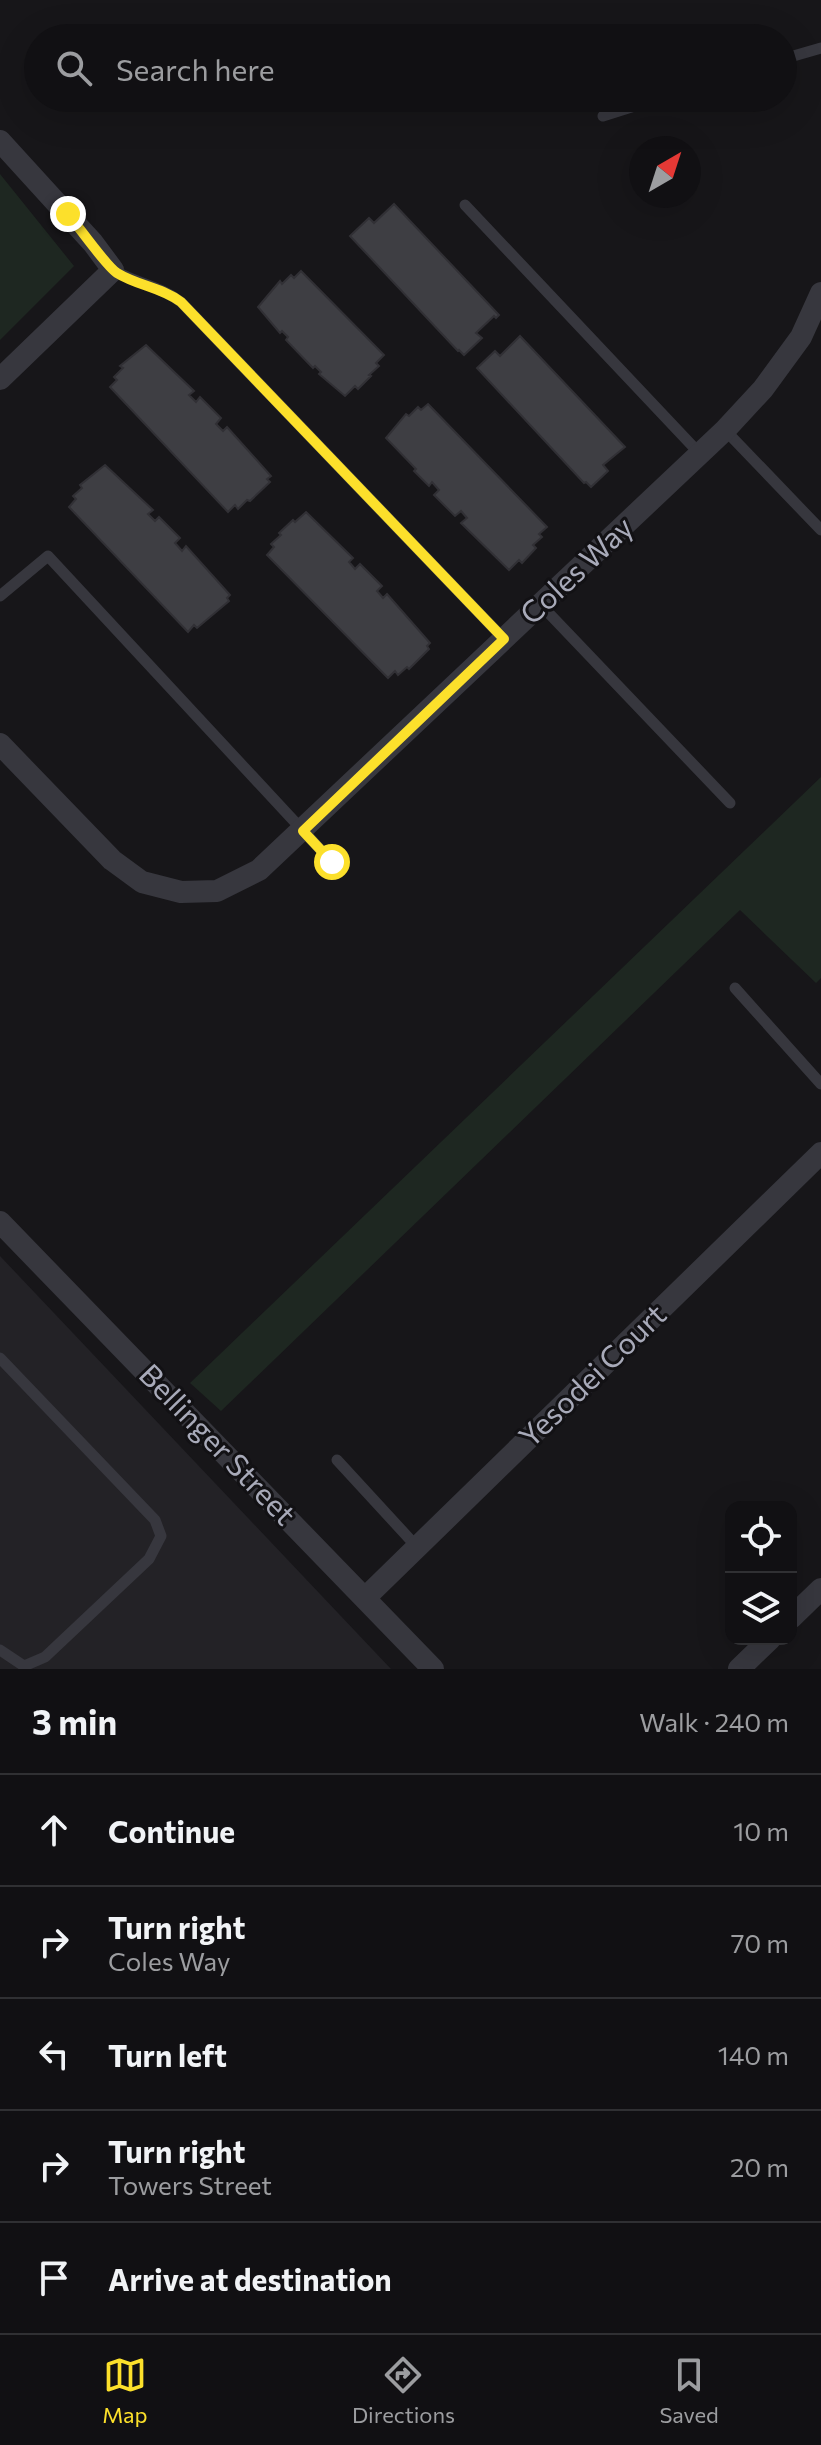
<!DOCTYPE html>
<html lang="en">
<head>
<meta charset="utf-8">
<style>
	body { margin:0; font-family:Commissioner,sans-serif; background:#1e1e21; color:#f1f3f6 }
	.controls { position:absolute; right:24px; bottom:24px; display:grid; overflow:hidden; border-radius:16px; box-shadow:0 8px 32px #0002 }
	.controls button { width:72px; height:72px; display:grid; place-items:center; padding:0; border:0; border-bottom:2px solid #303033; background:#111013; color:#f1f3f6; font:40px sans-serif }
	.compass { position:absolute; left:629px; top:136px; width:72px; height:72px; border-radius:50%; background:#111013; box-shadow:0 8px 32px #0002; rotate:39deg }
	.stop { position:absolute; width:24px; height:24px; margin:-18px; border:6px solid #fce02b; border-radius:50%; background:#fff }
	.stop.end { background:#fce02b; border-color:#fff; box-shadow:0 2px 8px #0008 }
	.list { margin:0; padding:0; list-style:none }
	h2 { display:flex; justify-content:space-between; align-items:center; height:104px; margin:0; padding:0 32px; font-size:34px }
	h2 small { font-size:26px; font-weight:400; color:#9c9da0 }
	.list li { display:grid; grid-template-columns:52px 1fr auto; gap:24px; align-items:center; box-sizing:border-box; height:112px; padding:0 32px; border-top:2px solid #303033 }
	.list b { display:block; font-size:30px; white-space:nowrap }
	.list p { margin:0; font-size:26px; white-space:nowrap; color:#9c9da0 }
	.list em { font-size:26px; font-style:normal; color:#9c9da0 }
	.icon { flex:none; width:44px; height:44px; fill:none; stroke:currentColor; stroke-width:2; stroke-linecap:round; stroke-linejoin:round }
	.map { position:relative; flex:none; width:821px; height:1669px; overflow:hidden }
	.search { position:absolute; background:#111013; box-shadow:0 8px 32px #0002; left:24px; right:24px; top:24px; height:88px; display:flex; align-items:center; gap:20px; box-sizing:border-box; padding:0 28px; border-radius:44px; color:#9c9da0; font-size:30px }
	.sheet { height:664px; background:#111013 }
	nav { display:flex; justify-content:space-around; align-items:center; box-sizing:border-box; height:112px; border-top:2px solid #303033; background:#111013; font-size:22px; color:#9c9da0 }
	nav a { display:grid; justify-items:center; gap:4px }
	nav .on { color:#fce02b }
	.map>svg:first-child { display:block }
	.built { fill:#232226 }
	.green { fill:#1e2721 }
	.building { fill:#3e3e43; stroke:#313035; stroke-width:2 }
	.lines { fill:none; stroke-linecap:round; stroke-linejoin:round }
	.service { stroke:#37373e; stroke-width:11 }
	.minor { stroke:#37373e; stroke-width:22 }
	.route { stroke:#fce02b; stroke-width:10 }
	.labels { text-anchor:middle; stroke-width:6; stroke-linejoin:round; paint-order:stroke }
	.street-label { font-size:30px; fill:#a8aab9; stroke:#121114 }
</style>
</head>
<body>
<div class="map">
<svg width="821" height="1669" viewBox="0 0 821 1669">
	<rect width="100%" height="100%" fill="#171619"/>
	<path class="built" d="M0 1256 391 1669H0Z"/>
	<path class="green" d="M0 174 74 266 0 340Z
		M821 777V978L816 983 740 910 221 1411 190 1383Z"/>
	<path class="building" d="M394 204 499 315 496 318 494 316 476 333 482 338 464 355 459 350 458 351 350 236 369 218 374 223Z
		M301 271 384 355 376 363 379 366 369 375 371 376 358 389 355 386 345 396 319 374 321 372 315 366 313 368 286 340 288 337 282 331 280 333 258 307 280 281 282 284 291 275 294 278Z
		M520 336 625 447 603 465 608 471 591 487 586 482 584 483 477 368 495 351 500 356Z
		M146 345 194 391 189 395 196 402 200 397 221 418 216 424 223 431 227 427 271 476 267 479 270 482 250 501 247 500 238 509 235 505 228 512 110 387 117 380 114 377 123 368 120 366Z
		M428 404 547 527 539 534 542 537 533 545 536 548 522 563 519 560 509 570 461 523 467 518 461 511 455 516 434 495 439 490 432 482 429 486 414 471 416 469 386 438 406 414 409 416 418 407 421 410Z
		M105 465 153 510 148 514 155 521 159 517 180 538 175 543 182 551 186 546 230 595 227 598 229 601 197 628 194 625 188 632 69 507 76 499 73 496 82 488 80 485Z
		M306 512 353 558 349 562 355 569 360 564 382 586 377 591 383 598 387 594 430 643 427 646 429 649 409 669 407 667 398 675 395 671 388 678 267 555 274 547 271 544 281 535 279 533 293 520 295 522Z"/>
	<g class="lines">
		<path class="service" d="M783 59 821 48
			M603 116 660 98
			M465 205 700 454
			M113 270C135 283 160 286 181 302L504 639
			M725 430 821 530
			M0 596 48 556 332 862
			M541 605 730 803
			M735 988 821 1084
			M0 1358 155 1520 161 1536 149 1559 45 1657 24 1666 0 1650
			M337 1460 417 1547"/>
		<path class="minor" d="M0 141 93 243 113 270 0 379
			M0 744 112 860 142 882 181 892 217 891 259 870 725 430 763 389 801 337 821 293
			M0 1222 433 1669
			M365 1598 821 1153
			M791 1618 821 1589
			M739 1669 770 1639"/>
	</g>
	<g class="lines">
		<path class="route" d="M68 214C79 227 106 266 117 273 138 286 161 287 181 302L504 639 303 831 332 862"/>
	</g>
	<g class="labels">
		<g class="street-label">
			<text transform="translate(577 571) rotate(-43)" y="10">Coles Way</text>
			<text transform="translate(593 1376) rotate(-44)" y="10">Yesodei Court</text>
			<text transform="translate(217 1445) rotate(46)" y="10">Bellinger Street</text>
		</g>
	</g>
</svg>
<div class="controls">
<button><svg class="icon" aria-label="locate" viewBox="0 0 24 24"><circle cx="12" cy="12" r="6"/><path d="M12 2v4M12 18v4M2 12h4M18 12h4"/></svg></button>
<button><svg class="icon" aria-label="layers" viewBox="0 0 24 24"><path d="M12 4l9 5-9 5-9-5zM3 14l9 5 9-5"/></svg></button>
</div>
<svg class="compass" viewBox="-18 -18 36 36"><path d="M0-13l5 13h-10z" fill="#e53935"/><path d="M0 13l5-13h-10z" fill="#9c9da0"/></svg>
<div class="stop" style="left:332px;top:862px"></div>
<div class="stop end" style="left:68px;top:214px"></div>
<div class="search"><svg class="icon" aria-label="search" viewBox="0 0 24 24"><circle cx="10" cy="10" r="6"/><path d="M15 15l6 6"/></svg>Search here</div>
</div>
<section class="sheet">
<h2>3 min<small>Walk · 240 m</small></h2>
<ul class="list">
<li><svg class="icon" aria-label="ahead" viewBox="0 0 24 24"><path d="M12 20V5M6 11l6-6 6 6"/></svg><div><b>Continue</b></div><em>10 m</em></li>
<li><svg class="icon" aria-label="right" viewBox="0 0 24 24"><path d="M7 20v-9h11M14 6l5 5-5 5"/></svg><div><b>Turn right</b><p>Coles Way</p></div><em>70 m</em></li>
<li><svg class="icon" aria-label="left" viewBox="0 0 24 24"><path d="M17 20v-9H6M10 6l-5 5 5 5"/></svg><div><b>Turn left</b></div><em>140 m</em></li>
<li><svg class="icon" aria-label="right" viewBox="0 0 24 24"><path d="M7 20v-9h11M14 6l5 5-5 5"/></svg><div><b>Turn right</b><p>Towers Street</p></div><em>20 m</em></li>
<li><svg class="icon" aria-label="arrive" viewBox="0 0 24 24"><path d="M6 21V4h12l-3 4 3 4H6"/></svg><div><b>Arrive at destination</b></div></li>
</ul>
</section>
<nav>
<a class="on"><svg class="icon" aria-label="map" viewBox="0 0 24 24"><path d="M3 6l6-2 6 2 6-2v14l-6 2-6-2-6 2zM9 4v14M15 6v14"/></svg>Map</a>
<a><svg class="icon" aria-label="directions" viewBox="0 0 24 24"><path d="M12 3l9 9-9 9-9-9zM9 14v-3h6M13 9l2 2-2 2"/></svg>Directions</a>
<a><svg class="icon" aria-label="saved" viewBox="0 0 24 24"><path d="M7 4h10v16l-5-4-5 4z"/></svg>Saved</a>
</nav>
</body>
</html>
